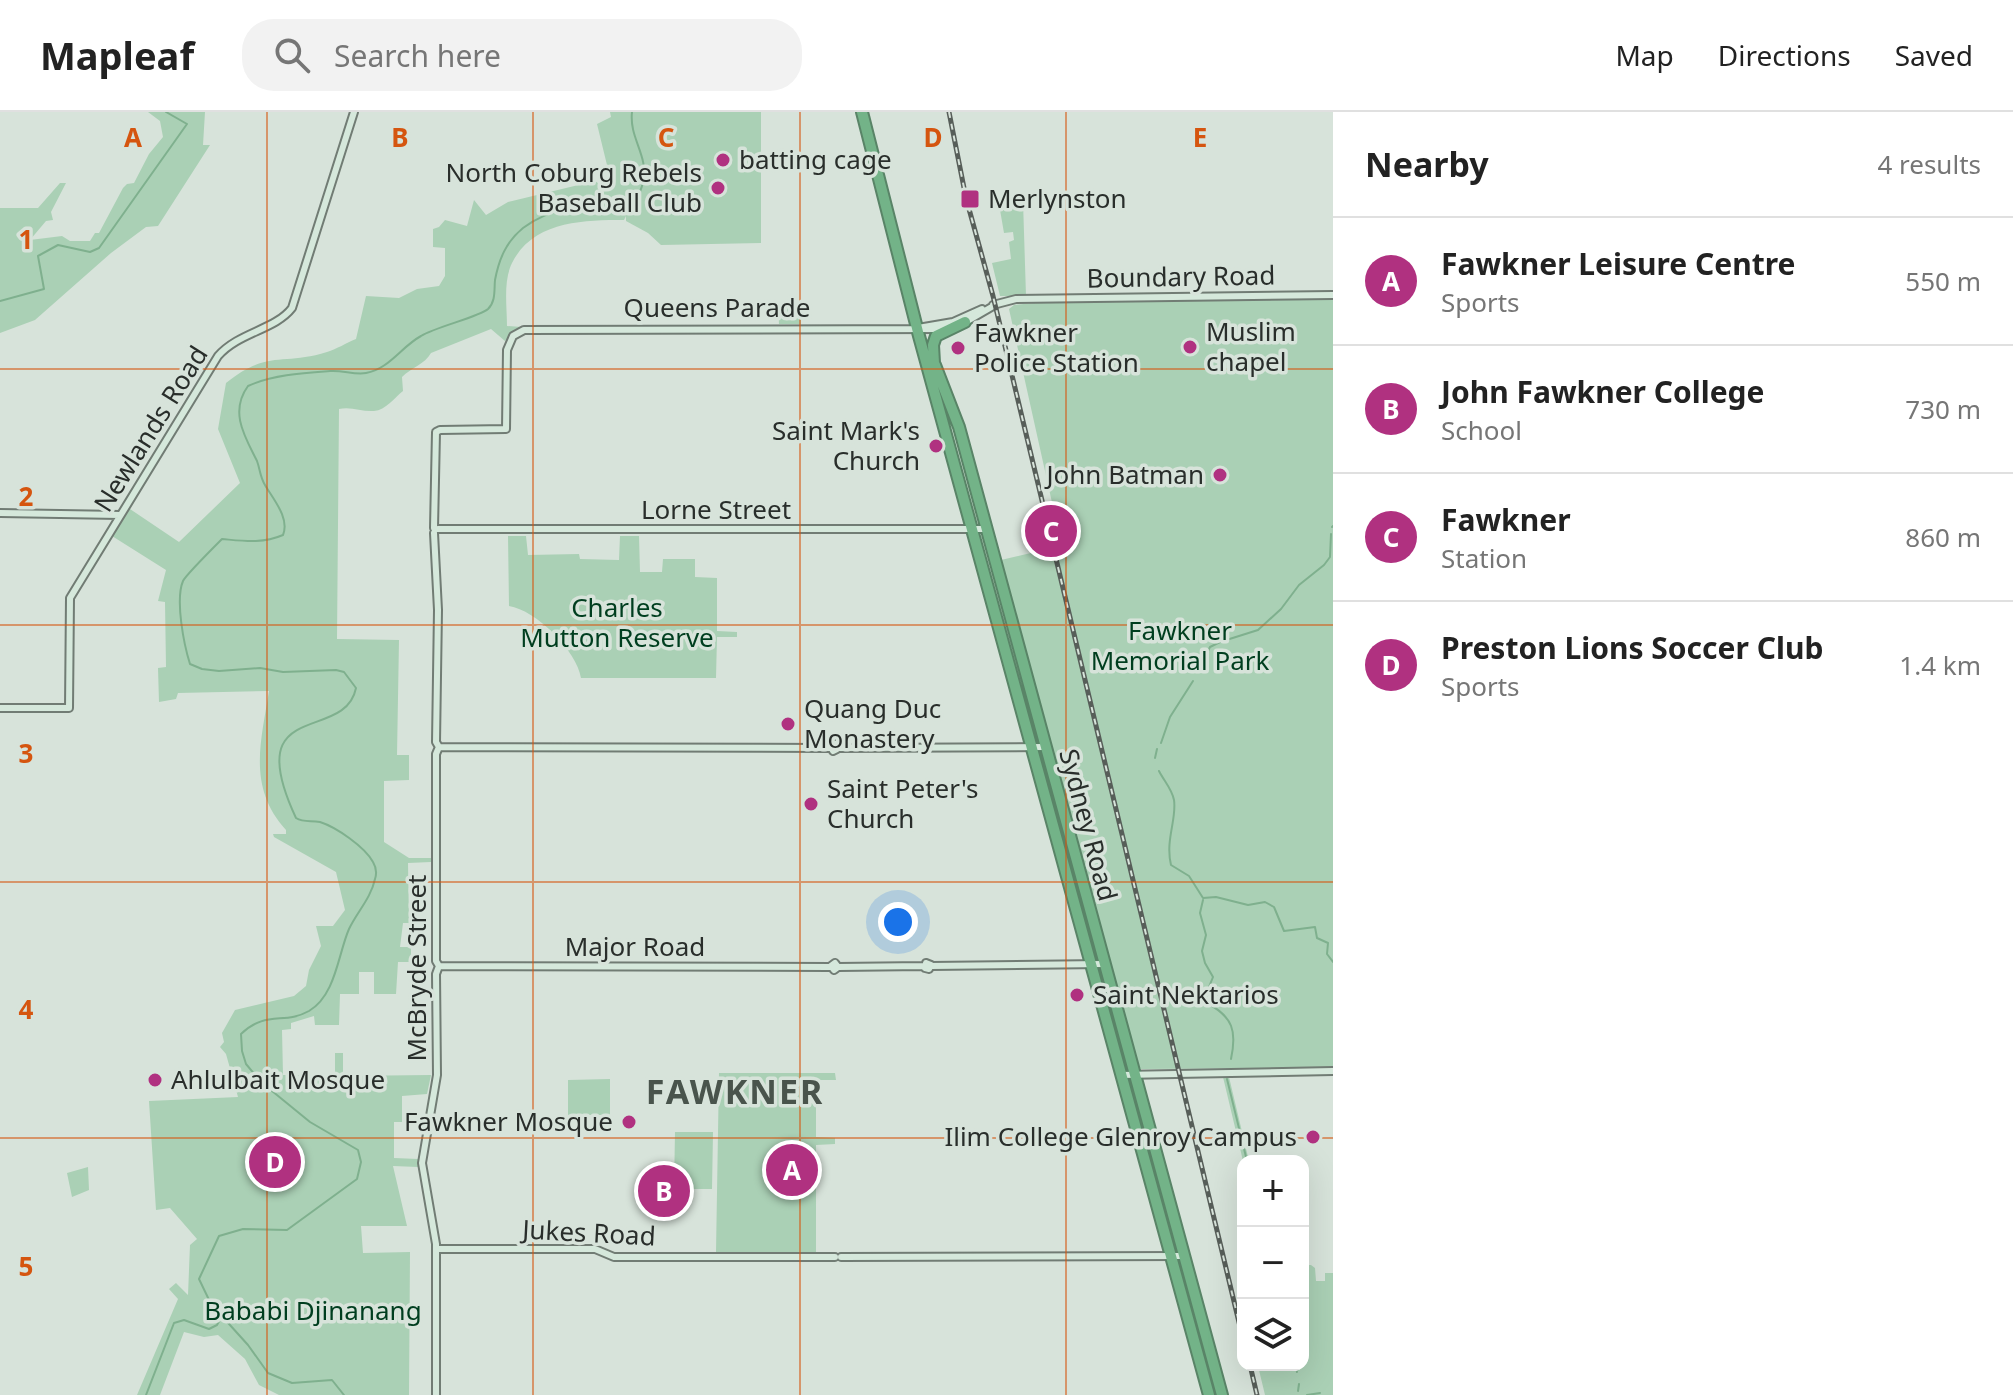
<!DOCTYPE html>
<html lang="en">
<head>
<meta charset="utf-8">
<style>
	body { margin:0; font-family:"Noto Sans",sans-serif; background:#f2f2f2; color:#222 }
	.controls { position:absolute; right:24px; bottom:24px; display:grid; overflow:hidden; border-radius:16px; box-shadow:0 8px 32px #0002 }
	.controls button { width:72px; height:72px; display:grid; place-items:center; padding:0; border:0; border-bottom:2px solid #e0e0e0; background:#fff; color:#222; font:40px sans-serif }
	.you { position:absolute; left:898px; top:810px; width:28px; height:28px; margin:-20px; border:6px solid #fff; border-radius:50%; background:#1a73e8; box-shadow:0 0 0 12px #1a73e833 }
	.badge { display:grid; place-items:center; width:52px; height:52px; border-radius:50%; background:#b03180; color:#fff; font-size:26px; font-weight:700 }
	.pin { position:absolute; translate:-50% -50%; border:4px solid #fff; box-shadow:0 2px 8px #0006 }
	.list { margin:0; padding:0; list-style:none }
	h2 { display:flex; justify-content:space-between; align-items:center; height:104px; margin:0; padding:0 32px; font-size:34px }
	h2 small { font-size:26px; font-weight:400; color:#767676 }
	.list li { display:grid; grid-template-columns:52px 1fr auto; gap:24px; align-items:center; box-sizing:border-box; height:128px; padding:0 32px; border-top:2px solid #e0e0e0 }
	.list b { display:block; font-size:30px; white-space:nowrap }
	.list p { margin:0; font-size:26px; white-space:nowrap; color:#767676 }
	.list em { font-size:26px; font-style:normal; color:#767676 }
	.icon { flex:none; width:44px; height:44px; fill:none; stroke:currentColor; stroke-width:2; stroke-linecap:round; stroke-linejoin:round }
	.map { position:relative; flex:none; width:1333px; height:1283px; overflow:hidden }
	header { display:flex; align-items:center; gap:48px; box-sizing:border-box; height:112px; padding:0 40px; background:#fff; border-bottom:2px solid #e0e0e0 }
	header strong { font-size:38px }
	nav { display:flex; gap:44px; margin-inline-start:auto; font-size:28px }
	.search { width:560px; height:72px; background:#f2f2f2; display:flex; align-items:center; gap:20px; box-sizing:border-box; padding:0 28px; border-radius:32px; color:#767676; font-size:30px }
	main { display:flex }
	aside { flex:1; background:#fff }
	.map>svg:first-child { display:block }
	.green { fill:#aad0b5 }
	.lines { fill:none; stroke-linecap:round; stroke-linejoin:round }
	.stream { stroke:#7fb08e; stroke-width:2 }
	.secondary-casing { stroke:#717c74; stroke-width:10 }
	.highway-casing { stroke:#598467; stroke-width:14 }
	.secondary { stroke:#d5e8db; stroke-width:6 }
	.highway { stroke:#73b388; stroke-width:10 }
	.rail-casing { stroke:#575e59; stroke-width:5 }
	.rail { stroke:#d7e3da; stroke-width:2; stroke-dasharray:6; stroke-linecap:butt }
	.grid { fill:none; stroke:#d5550f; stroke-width:2; stroke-opacity:0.55 }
	.poi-dot { fill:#b03180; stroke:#d7e3da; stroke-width:3 }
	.labels { text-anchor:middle; stroke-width:7; stroke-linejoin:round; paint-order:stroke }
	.poi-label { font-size:26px; fill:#292e2b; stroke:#d7e3da; text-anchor:start }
	.street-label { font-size:26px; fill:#292e2b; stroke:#d7e3da }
	.park-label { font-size:26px; fill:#003e1f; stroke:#d7e3da }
	.district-label { font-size:34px; font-weight:bold; letter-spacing:2px; fill:#49544c; stroke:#d7e3da }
	.grid-label { font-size:26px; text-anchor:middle; font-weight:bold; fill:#d5550f; stroke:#d7e3da; stroke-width:7; stroke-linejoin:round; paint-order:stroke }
</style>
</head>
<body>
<header>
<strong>Mapleaf</strong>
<div class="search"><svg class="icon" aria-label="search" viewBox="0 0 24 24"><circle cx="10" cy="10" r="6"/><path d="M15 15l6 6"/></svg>Search here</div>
<nav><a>Map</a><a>Directions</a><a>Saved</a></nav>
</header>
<main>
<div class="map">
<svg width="1333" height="1283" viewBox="0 0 1333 1283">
	<rect width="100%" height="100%" fill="#d7e3da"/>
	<path class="green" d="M148 0H205L203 33H210L158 114 146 115 111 141 35 208 0 221V96H38L60 71H66L51 100 53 108 46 109 30 128 62 124 70 129H90L95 121H99L123 76 127 72 134 71 149 42 163 25 160 9Z
		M610 0H761V131L661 133 648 121 626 109V104L624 108C583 108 533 109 512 151 503 169 507 195 507 214L522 215 514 218 505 229 491 217 431 241C425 252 411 256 402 265L403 279C394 286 386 298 374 299 362 300 351 294 339 297L337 527 399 528 397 643H409V668L384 669V730L409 746H431V750L408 751 409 811H403L400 835H411V850H398L396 882H374V860H359V882H340L339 913H315L314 904 291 911V917L282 918 283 963 335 964V941H343V964L431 963 427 982 402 984V1010H394V1046L418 1047V1055L393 1054 407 1114H361L363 1141 410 1140 409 1283H279L259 1273 245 1247 218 1223 204 1225 184 1220 160 1283H137L178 1187 169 1177 176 1171 188 1183 190 1133 197 1127 170 1096 156 1098 149 989 238 985 226 942 220 935 224 930 222 921 235 898 294 884 306 874 309 858 321 834 316 814H333L345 798 336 760 274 725 273 722H286V718C247 675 261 630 269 579L178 581 176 587 159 590 158 556 166 555 165 490 158 489 166 458 112 424 127 395 179 430 240 371 218 317 226 271C268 237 283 254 327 240 337 237 346 231 356 227L366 184 399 186 417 177 439 174 445 164V136L433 135V117L439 115 445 108 467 114 474 88 486 103 508 90 595 69 602 74 612 58 607 53 597 12 611 5Z
		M1002 87 1023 89 1026 184H1000L992 151 1011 147 1009 130 1014 128 1013 120 1004 121 999 92Z
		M1333 186V956L1141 957 1137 953 1001 448 1065 433 1053 395 1009 197 1014 193 1034 191Z
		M800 190 801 212H779L778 191Z
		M508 424H526L528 443 579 442 580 447 619 448 620 424H639L640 460H662L663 447H695V465L717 466V519L737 520V525H717L716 566H581C577 539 536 498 509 494Z
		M719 961H835L836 968H816V1025L835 1026V1032L816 1033V1140H716Z
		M1229 965 1249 1049H1243L1223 965Z
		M610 967V1003H568V968Z
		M675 1020H713L712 1077H674Z
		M88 1055 89 1078 72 1085 67 1061Z
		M1303 1153H1311L1315 1156 1316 1169H1325V1161H1333V1283H1265L1259 1258H1266L1265 1253H1303Z"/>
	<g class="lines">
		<path class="stream" d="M0 189 44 177 38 144 58 133 90 140 99 136 187 12 166 0
			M1332 415 1333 414
			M1197 560 1210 535 1220 530 1258 518 1281 497 1299 473 1324 453 1330 445 1331 422
			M1161 631 1170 605 1193 569
			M1155 646 1157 637
			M1159 659C1164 669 1172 677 1174 688 1177 707 1165 728 1171 753L1189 764 1203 786 1216 785 1248 793 1265 790 1274 795 1284 819 1315 815 1317 826 1328 831 1327 842 1333 850
			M1203 788 1200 801 1206 823 1202 839 1205 851 1213 865 1205 885 1207 891C1233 905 1237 919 1231 947
			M1227 967 1247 1049
			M1296 1253 1297 1260
			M1298 1279 1299 1272
			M146 1283 174 1211 184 1208 209 1217 217 1213 222 1204
			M344 1283 332 1268 292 1271 268 1261 248 1233 211 1192 199 1167 219 1124 243 1117 287 1118 357 1067 361 1050 358 1038 310 1010 261 970 246 952 242 939 241 922C266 898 284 913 309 899 336 883 338 842 349 817 357 800 371 786 375 767 377 761 376 755 373 750 365 735 336 715 320 710 311 708 304 711 296 706 239 584 345 632 356 576L344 560 336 558 283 560 260 556 219 559 202 557 190 552C184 533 175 488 183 469 186 463 216 433 222 427 244 429 262 432 283 423 290 406 273 387 265 373 260 365 260 357 257 349 245 325 229 300 248 274 272 263 303 261 330 259 343 258 354 263 366 261 389 257 401 235 421 224 435 215 479 205 488 197 496 189 494 178 495 168 499 147 506 130 523 116 535 107 552 99 567 97 597 93 634 112 643 70 649 43 629 27 632 0
			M1307 1283 1320 1281"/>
		<g class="secondary-casing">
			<path id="secondary" d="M993 193 1016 187 1333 183
				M964 211 995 193
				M918 216 953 210 982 197
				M0 401 120 403
				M434 416 436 320 440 318 506 317 507 238 513 224 524 218 945 217
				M438 417H986
				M434 421 438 498 436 630 439 635 436 642V849L439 854 436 862 437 963 422 1051 436 1132V1283
				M0 596H69L70 486 218 244C239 220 275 218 292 196L354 0
				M835 632 837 637 833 639 831 635Z
				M439 635 830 636
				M838 636 1044 635
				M835 851 838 855 834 858 831 854Z
				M926 851 931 853 929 857 925 856Z
				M439 854 831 855
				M931 854 1104 852
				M838 855 924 854
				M1121 963 1333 959
				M436 1137H595L614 1145H835
				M841 1145 1184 1144"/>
		</g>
		<g class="highway-casing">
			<path id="highway" d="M862 0 919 224 1209 1283
				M934 251 933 233 936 224 965 210
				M935 253 959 315 1222 1283"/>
		</g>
		<use href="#secondary" class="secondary"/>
		<use href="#highway" class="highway"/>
		<g class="rail-casing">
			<path id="rail" d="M949 0 966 86 993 184 1243 1227
				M1250 1253 1257 1283"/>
		</g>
		<use href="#rail" class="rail"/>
	</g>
	<path class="grid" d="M267 0V1283M533 0V1283M800 0V1283M1066 0V1283M0 257H1333M0 513H1333M0 770H1333M0 1026H1333"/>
	<g class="poi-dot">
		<circle cx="723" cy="48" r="8"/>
		<circle cx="718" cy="76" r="8"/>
		<rect x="960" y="77" width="20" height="20" rx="4"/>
		<circle cx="1190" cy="235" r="8"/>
		<circle cx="958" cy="236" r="8"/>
		<circle cx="936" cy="334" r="8"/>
		<circle cx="1220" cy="363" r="8"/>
		<circle cx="788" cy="612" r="8"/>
		<circle cx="811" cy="692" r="8"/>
		<circle cx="1077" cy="883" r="8"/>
		<circle cx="155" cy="968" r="8"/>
		<circle cx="629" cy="1010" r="8"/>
		<circle cx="1313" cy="1025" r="8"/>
	</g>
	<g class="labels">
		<g class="poi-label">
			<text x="739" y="57">batting cage</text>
			<text x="702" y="70" text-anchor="end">North Coburg Rebels<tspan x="702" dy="30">Baseball Club</tspan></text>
			<text x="988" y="96">Merlynston</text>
			<text x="1206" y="229">Muslim<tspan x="1206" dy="30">chapel</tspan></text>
			<text x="974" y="230">Fawkner<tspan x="974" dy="30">Police Station</tspan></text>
			<text x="920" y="328" text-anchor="end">Saint Mark's<tspan x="920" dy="30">Church</tspan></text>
			<text x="1204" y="372" text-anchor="end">John Batman</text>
			<text x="804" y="606">Quang Duc<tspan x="804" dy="30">Monastery</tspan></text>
			<text x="827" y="686">Saint Peter's<tspan x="827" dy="30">Church</tspan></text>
			<text x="1093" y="892">Saint Nektarios</text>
			<text x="171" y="977">Ahlulbait Mosque</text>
			<text x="613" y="1019" text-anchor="end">Fawkner Mosque</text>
			<text x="1297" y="1034" text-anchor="end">Ilim College Glenroy Campus</text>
		</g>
		<g class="street-label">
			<text transform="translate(1181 165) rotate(-1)" y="9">Boundary Road</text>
			<text x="717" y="205">Queens Parade</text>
			<text transform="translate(151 317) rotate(-58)" y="9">Newlands Road</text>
			<text x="716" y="407">Lorne Street</text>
			<text transform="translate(1088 713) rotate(75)" y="9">Sydney Road</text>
			<text x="635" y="844">Major Road</text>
			<text transform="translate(417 856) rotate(-90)" y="9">McBryde Street</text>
			<text transform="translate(589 1121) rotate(3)" y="9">Jukes Road</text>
		</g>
		<g class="park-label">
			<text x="617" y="505">Charles<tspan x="617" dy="30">Mutton Reserve</tspan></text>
			<text x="1180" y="528">Fawkner<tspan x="1180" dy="30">Memorial Park</tspan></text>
			<text x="313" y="1208">Bababi Djinanang</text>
		</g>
		<g class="district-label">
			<text x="735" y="992">FAWKNER</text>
		</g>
	</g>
	<g class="grid-label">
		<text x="133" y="35">A</text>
		<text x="400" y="35">B</text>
		<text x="666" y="35">C</text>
		<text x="933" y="35">D</text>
		<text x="1200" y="35">E</text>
		<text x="26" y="137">1</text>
		<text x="26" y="394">2</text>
		<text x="26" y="651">3</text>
		<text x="26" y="907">4</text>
		<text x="26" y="1164">5</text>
	</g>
</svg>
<div class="controls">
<button>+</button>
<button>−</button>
<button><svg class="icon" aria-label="layers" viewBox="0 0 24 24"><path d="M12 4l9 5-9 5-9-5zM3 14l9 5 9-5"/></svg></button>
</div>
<div class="you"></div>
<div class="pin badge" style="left:792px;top:1058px">A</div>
<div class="pin badge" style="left:664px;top:1079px">B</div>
<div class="pin badge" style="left:1051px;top:419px">C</div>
<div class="pin badge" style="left:275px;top:1050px">D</div>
</div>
<aside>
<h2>Nearby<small>4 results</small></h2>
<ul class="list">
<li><span class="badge">A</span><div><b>Fawkner Leisure Centre</b><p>Sports</p></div><em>550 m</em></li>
<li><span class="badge">B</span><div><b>John Fawkner College</b><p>School</p></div><em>730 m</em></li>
<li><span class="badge">C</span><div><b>Fawkner</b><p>Station</p></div><em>860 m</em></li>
<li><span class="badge">D</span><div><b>Preston Lions Soccer Club</b><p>Sports</p></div><em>1.4 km</em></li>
</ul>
</aside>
</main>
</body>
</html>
